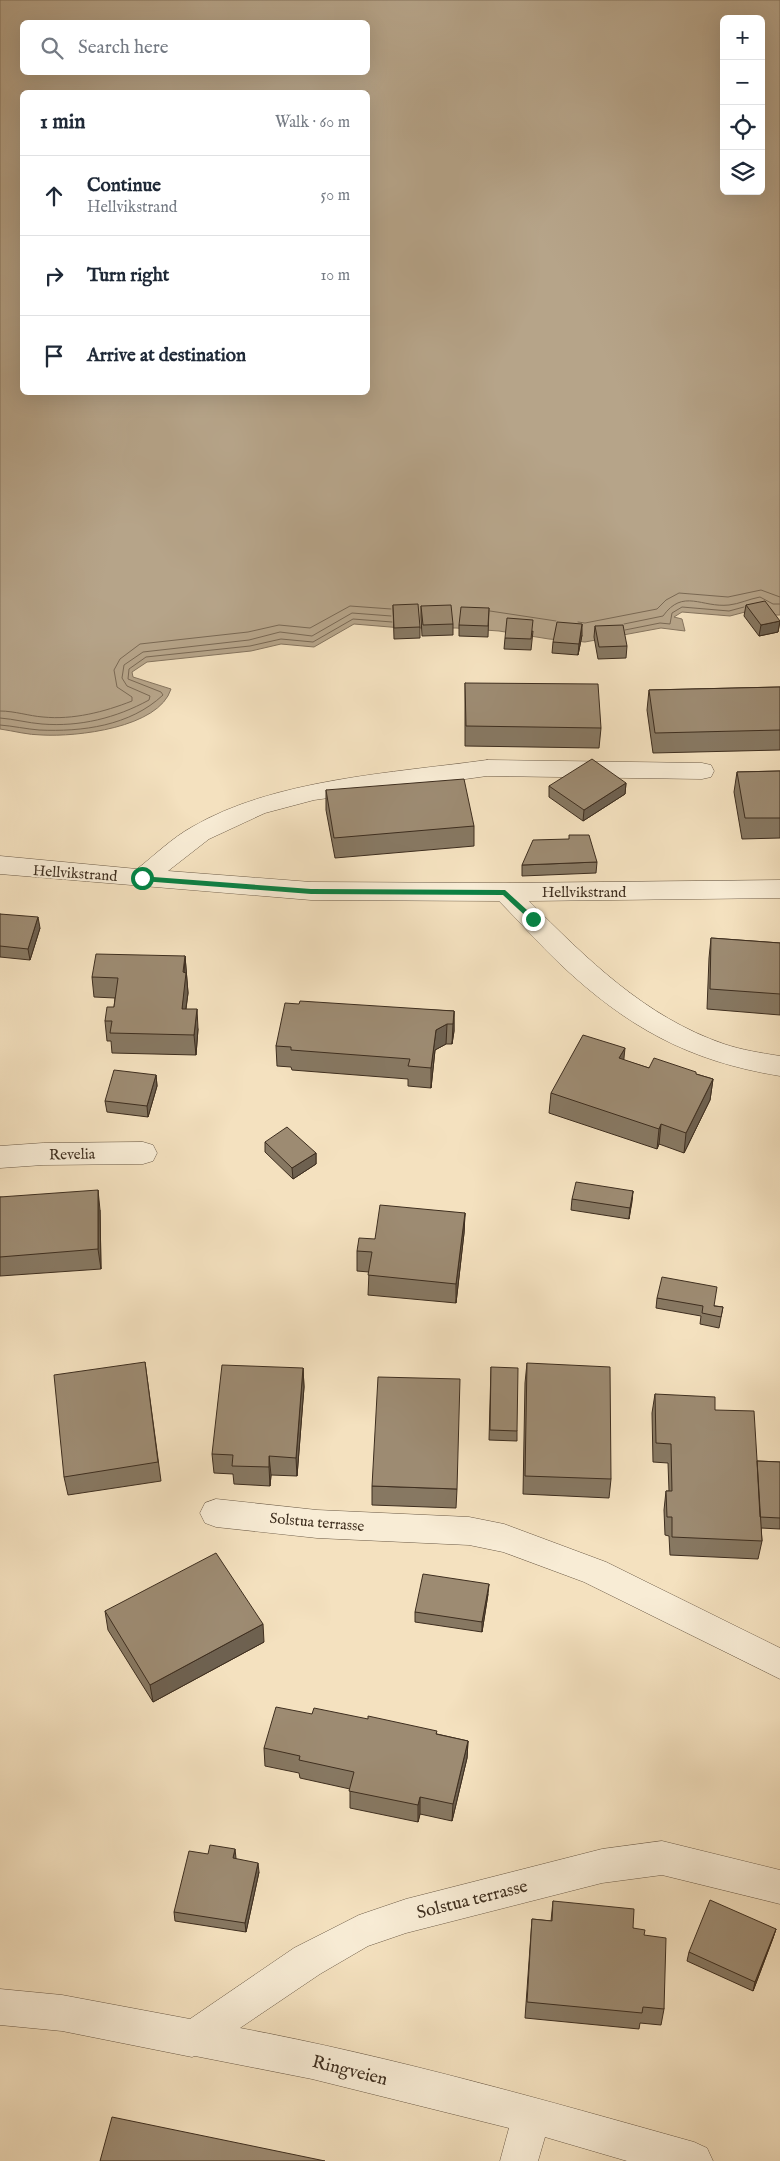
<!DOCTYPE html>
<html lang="en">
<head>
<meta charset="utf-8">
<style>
	body { margin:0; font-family:"IM FELL English",serif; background:#f2f2f3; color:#1f2937 }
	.controls { position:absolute; right:15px; top:15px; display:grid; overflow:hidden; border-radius:8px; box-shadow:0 5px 20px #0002 }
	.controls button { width:45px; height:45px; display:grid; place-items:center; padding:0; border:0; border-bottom:1px solid #e0e1e3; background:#fff; color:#1f2937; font:25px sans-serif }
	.stop { position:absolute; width:15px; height:15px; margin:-11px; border:4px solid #0b8043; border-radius:50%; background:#fff }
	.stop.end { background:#0b8043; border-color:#fff; box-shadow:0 1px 5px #0008 }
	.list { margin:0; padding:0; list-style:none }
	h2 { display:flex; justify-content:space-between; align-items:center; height:65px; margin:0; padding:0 20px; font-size:21px }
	h2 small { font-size:16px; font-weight:400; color:#747a83 }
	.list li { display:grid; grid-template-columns:32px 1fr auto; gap:15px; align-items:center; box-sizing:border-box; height:80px; padding:0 20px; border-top:1px solid #e0e1e3 }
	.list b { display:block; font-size:19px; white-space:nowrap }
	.list p { margin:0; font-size:16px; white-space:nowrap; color:#747a83 }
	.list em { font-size:16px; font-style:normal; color:#747a83 }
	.icon { flex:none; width:28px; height:28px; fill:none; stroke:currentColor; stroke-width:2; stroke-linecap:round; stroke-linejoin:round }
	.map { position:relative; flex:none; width:780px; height:2161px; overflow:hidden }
	.search { position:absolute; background:#fff; box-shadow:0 5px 20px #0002; left:20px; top:20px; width:350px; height:55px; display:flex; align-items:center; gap:12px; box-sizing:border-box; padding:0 18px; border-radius:8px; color:#747a83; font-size:19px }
	.panel { position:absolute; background:#fff; box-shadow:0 5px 20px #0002; left:20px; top:90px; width:350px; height:305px; border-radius:8px }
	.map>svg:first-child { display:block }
	.water { fill:#b6a489; stroke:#86755f; fill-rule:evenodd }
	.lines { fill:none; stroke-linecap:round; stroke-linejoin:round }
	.shore { stroke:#7a6954; stroke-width:1 }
	.minor-casing { stroke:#6c5b47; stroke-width:1 }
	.minor { fill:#f8ecd5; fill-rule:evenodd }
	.wall { fill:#877862; stroke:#3e2e1f }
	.shaded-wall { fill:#6e6150; stroke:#3e2e1f }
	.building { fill:#9d8b72; stroke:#3e2e1f }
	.route { fill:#0b8043 }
	.labels { text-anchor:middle; stroke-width:4; stroke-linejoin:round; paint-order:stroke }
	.street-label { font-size:15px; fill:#3e2e1f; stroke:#f8ecd5 }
	.near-street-label { font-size:18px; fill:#3e2e1f; stroke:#f8ecd5 }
</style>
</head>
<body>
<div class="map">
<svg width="780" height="2161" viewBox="0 0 780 2161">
	<rect width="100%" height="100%" fill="#f4e1bf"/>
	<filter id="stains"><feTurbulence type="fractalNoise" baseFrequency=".004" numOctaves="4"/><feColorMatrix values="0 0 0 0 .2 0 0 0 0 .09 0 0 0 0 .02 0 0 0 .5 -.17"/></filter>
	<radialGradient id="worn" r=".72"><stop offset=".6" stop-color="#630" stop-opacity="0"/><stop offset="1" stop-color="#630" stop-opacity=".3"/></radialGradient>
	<path class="water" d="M0 0H780V615H769L760 608 730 616 682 612 674 617 682 619 685 631 661 628 585 642 549 639 499 631 456 628H402L354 624 314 647 281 644 251 651 147 662 132 672 133 677 171 689C159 728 76 737 42 735 28 735 14 731 0 729ZM724 19H761V191H724ZM22 22H368V72H22ZM22 92H368V392H22Z"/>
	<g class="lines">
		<path class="shore" d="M490 611 556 621
			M578 622 585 623 657 609 666 600 679 593 728 597 761 590 780 597
			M624 624 663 616C683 588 702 608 729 605 739 604 749 599 760 597L773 604H780
			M625 630 660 623 670 624 672 613 682 607 729 611 744 607
			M0 711C15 711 29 716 43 717 73 720 104 712 132 701V697L117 687 114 670 120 659 140 644 248 632 279 625 310 628 350 606 391 609
			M0 718C14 719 28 723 42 724 80 727 116 718 149 700L150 696 127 686 122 678 124 665 143 652 249 640 280 632 312 636 352 613 391 616
			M0 725C13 726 26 729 39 730 82 732 130 726 163 695L161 692 128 679 129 669 146 657 250 646 281 639 313 642 353 619 392 622"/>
		<g class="minor-casing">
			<path id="minor" d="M487 760 702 763 711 765 714 771 711 777 702 779 487 776 314 800 265 813 209 839 168 871 311 882 505 883 780 880V898L529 901C587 959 645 1017 724 1044 742 1050 761 1053 780 1056V1076C688 1061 627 1027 560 964 539 944 519 921 499 901L311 900 0 874V856L137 869C155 855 172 838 192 827 274 779 393 773 487 760Z
				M143 1142 153 1145 157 1153 153 1161 143 1164 43 1165 0 1168V1146L43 1143Z
				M216 1499 317 1510 469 1517 504 1524 606 1562 780 1648V1679L584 1582 503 1552 469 1545 317 1538 216 1527 205 1523 200 1513 205 1503Z
				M662 1841 780 1870V1904L662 1875 602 1883 406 1933 368 1946 320 1974 240 2028C394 2057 544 2100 694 2142L707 2148 713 2161H627L545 2137 538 2161H500L509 2128 312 2079 195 2056 192 2057 62 2031 0 2025V1989L62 1995 190 2019 294 1948 359 1915 406 1899 602 1849Z"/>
		</g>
		<use href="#minor" class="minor"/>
	</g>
	<path class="wall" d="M393 605 420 627V638L394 639Z
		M746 605 780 621 778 632 759 636 744 616Z
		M421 606 453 624V635L422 636 421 617Z
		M489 608 488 637 459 636V625Z
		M595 626 627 646 626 658 598 659 594 637Z
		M533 631 531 650 504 649 505 638Z
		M582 635 578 655 552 653 553 642Z
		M465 683 601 728 599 748 465 746Z
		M780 687V750L653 753 647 710 649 690Z
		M780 771V838L742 839 734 792 737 772Z
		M626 783 625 794 583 821 549 797V786Z
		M326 790 474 826V846L335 858 326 810Z
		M597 862 596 873 522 876V865Z
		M0 914 40 928 30 960 0 957Z
		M711 938 780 943V1015L707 1009 709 958Z
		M185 956 188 993 186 1009 198 1029 196 1055 112 1053 111 1041H107L105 1021 114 1007 115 998 94 997 92 977Z
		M299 1004 454 1011V1031L452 1044H446L435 1050 431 1088 408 1086V1079L292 1070 291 1067 277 1066 276 1046Z
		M623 1060 649 1068 696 1074 713 1079 710 1100 684 1153 659 1144 657 1149 549 1113 551 1093Z
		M156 1075 157 1086 148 1117 107 1112 105 1101Z
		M265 1142 316 1153V1164L293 1179 265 1152Z
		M633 1191 629 1219 571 1210 572 1199Z
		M0 1197 100 1210 101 1269 0 1276Z
		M465 1213 464 1233 456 1303 368 1295 369 1272 357 1271V1251L375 1239Z
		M657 1298 723 1307 719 1328 700 1324 701 1316 656 1308Z
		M145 1362 161 1481 68 1495 64 1477Z
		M527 1363 611 1479 609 1498 523 1494 525 1383Z
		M491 1367 517 1431V1441L489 1440Z
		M303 1368 304 1387 297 1476 271 1475 270 1486 234 1484 233 1474 214 1473 212 1454Z
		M655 1394 715 1410 757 1461 780 1462V1529L761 1528 762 1541 758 1559 670 1555 669 1536 665 1535 664 1510 666 1491H669L668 1463 653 1462 652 1413Z
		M372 1486 457 1489 456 1508 372 1505Z
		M488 1594 482 1632 415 1622V1612Z
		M105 1611 264 1642 153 1702 108 1630Z
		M312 1714 437 1734 468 1741 467 1758 452 1821 420 1814 418 1822 350 1808V1789L300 1778 299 1773 265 1766 264 1748Z
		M236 1859 259 1872 246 1932 175 1921 174 1912Z
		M553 1901 633 1928 644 1935 664 2009 661 2025 640 2023 639 2029 525 2018 532 1919 551 1921Z
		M776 1929 773 1938 753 1991 687 1961 689 1952Z"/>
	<path class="shaded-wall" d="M780 621 778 632 759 636 761 625Z
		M582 624V635L578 655 579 644Z
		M626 783 625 794 583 821 584 810Z
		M38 917 40 928 30 960 28 949Z
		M185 956 188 993 183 1029 182 1009Z
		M197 1009 198 1029 196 1055 194 1035Z
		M454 1011V1031L452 1044 453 1024Z
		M447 1024 446 1044 435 1050 431 1088V1068L436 1030Z
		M625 1048 623 1068 619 1058Z
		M156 1075 157 1086 148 1117 147 1106Z
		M713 1079 710 1100 684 1153 686 1133Z
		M661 1124 659 1144 657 1149 659 1129Z
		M316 1153V1164L293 1179 292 1168Z
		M98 1190 100 1210 101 1269 98 1249Z
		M633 1191 632 1202 629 1219 630 1208Z
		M465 1213 464 1233 456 1303V1284Z
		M303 1368 304 1387 297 1476 296 1458Z
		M269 1456 271 1475 270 1486 269 1467Z
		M489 1584 488 1594 482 1632V1622Z
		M263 1624 264 1642 153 1702 150 1685Z
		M468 1741 467 1758 452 1821 453 1804Z
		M420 1797V1814L418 1822V1805Z
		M235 1849 236 1858 234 1868 233 1858Z
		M258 1863 259 1872 246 1932 245 1923Z
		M776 1929 773 1938 753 1991 755 1982Z"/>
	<path class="building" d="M765 601 780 621 761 625 746 605Z
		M418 604 420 627 394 628 393 605Z
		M451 605 453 624 423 625 421 606Z
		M461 607 489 608 488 626 459 625Z
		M507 618 533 620 531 639 505 638Z
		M557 622 582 624 579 644 553 642Z
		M623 625 627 646 599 647 595 626Z
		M465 683 598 684 601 728 466 726Z
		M780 687V730L655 733 649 690Z
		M592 759 626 783 584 810 549 786Z
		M780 771V818H745L737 772Z
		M464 779 474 826 334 838 326 790Z
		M569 835H589L597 862 522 865 533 840 569 839Z
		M0 914 38 917 28 949 0 946Z
		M711 938 780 943V994L710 989Z
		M96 954 185 956 183 972 186 973 182 1009H197L194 1035 110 1033 112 1021H105L107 1007H114L118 978 92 977Z
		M300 1001 454 1011 453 1024H447L436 1030 431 1068 408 1066 410 1059 291 1050V1047L276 1046 285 1003 299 1004Z
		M583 1035 625 1048 619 1058 649 1068 654 1058 696 1072V1074L713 1079 686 1133 661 1124 659 1129 551 1093Z
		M114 1070 156 1075 147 1106 105 1101Z
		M287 1127 316 1153 292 1168 265 1142Z
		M576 1182 633 1191 630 1208 572 1199Z
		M98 1190V1249L0 1257V1197Z
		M380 1205 465 1213 456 1284 368 1275 372 1252 357 1251 359 1238 375 1239Z
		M662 1277 717 1287 714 1306 723 1307 721 1317 702 1313 703 1306 657 1298Z
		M145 1362 158 1462 64 1477 54 1375Z
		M527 1363 610 1367 611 1479 525 1476Z
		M222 1365 303 1368 296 1458 269 1456V1467L232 1466 233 1455 212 1454Z
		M491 1367 518 1368 517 1431 490 1430Z
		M378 1377 460 1379 457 1489 372 1486Z
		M655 1394 715 1397V1410L754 1411 762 1541 672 1537V1517H667L666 1491H672L671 1444 656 1443Z
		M757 1461 780 1462V1518L760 1517Z
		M216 1553 263 1624 150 1685 105 1611Z
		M423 1574 489 1584 482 1622 415 1612Z
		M276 1707 312 1714 314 1708 368 1719V1716L437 1731 436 1734 468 1741 453 1804 420 1797 418 1805 349 1791 354 1772 299 1760 300 1756 264 1748Z
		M210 1845 235 1849 233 1858 258 1863 245 1923 174 1912 189 1851 208 1854Z
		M710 1900 776 1929 755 1982 689 1952Z
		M553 1901 634 1909 633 1928 645 1930 644 1935 666 1938 664 2009 643 2007 642 2013 527 2002 532 1919 552 1921Z
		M112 2117 325 2161H100Z"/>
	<path class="route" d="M140 876 311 889 505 890 537 919 531 921 503 895 311 894 142 881 140 880Z"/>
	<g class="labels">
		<g class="street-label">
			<text transform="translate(75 873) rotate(4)" y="5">Hellvikstrand</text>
			<text x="584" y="897">Hellvikstrand</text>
			<text transform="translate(72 1154) rotate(-1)" y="5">Revelia</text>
			<text transform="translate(317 1522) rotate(5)" y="5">Solstua terrasse</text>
		</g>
		<g class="near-street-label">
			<text transform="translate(472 1899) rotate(-14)" y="6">Solstua terrasse</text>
			<text transform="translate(350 2070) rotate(14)" y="6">Ringveien</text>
		</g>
	</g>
	<rect width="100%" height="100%" filter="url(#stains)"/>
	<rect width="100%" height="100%" fill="url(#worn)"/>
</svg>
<div class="controls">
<button>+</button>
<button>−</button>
<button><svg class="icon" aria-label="locate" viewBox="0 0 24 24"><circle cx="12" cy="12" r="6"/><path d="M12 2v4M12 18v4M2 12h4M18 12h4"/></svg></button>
<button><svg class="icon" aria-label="layers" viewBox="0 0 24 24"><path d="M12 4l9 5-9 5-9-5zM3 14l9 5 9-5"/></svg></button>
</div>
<div class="stop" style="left:142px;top:878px"></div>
<div class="stop end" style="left:533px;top:919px"></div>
<div class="search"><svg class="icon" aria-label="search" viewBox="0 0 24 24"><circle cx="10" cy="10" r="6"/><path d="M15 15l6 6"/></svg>Search here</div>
<section class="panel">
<h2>1 min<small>Walk · 60 m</small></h2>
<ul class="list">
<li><svg class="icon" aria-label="ahead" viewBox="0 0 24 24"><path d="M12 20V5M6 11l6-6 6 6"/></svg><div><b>Continue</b><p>Hellvikstrand</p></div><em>50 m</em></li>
<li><svg class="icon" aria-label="right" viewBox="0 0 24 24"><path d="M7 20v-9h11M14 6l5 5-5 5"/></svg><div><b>Turn right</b></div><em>10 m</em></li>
<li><svg class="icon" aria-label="arrive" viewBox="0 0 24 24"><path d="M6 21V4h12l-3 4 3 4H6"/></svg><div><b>Arrive at destination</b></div></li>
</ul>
</section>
</div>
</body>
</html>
